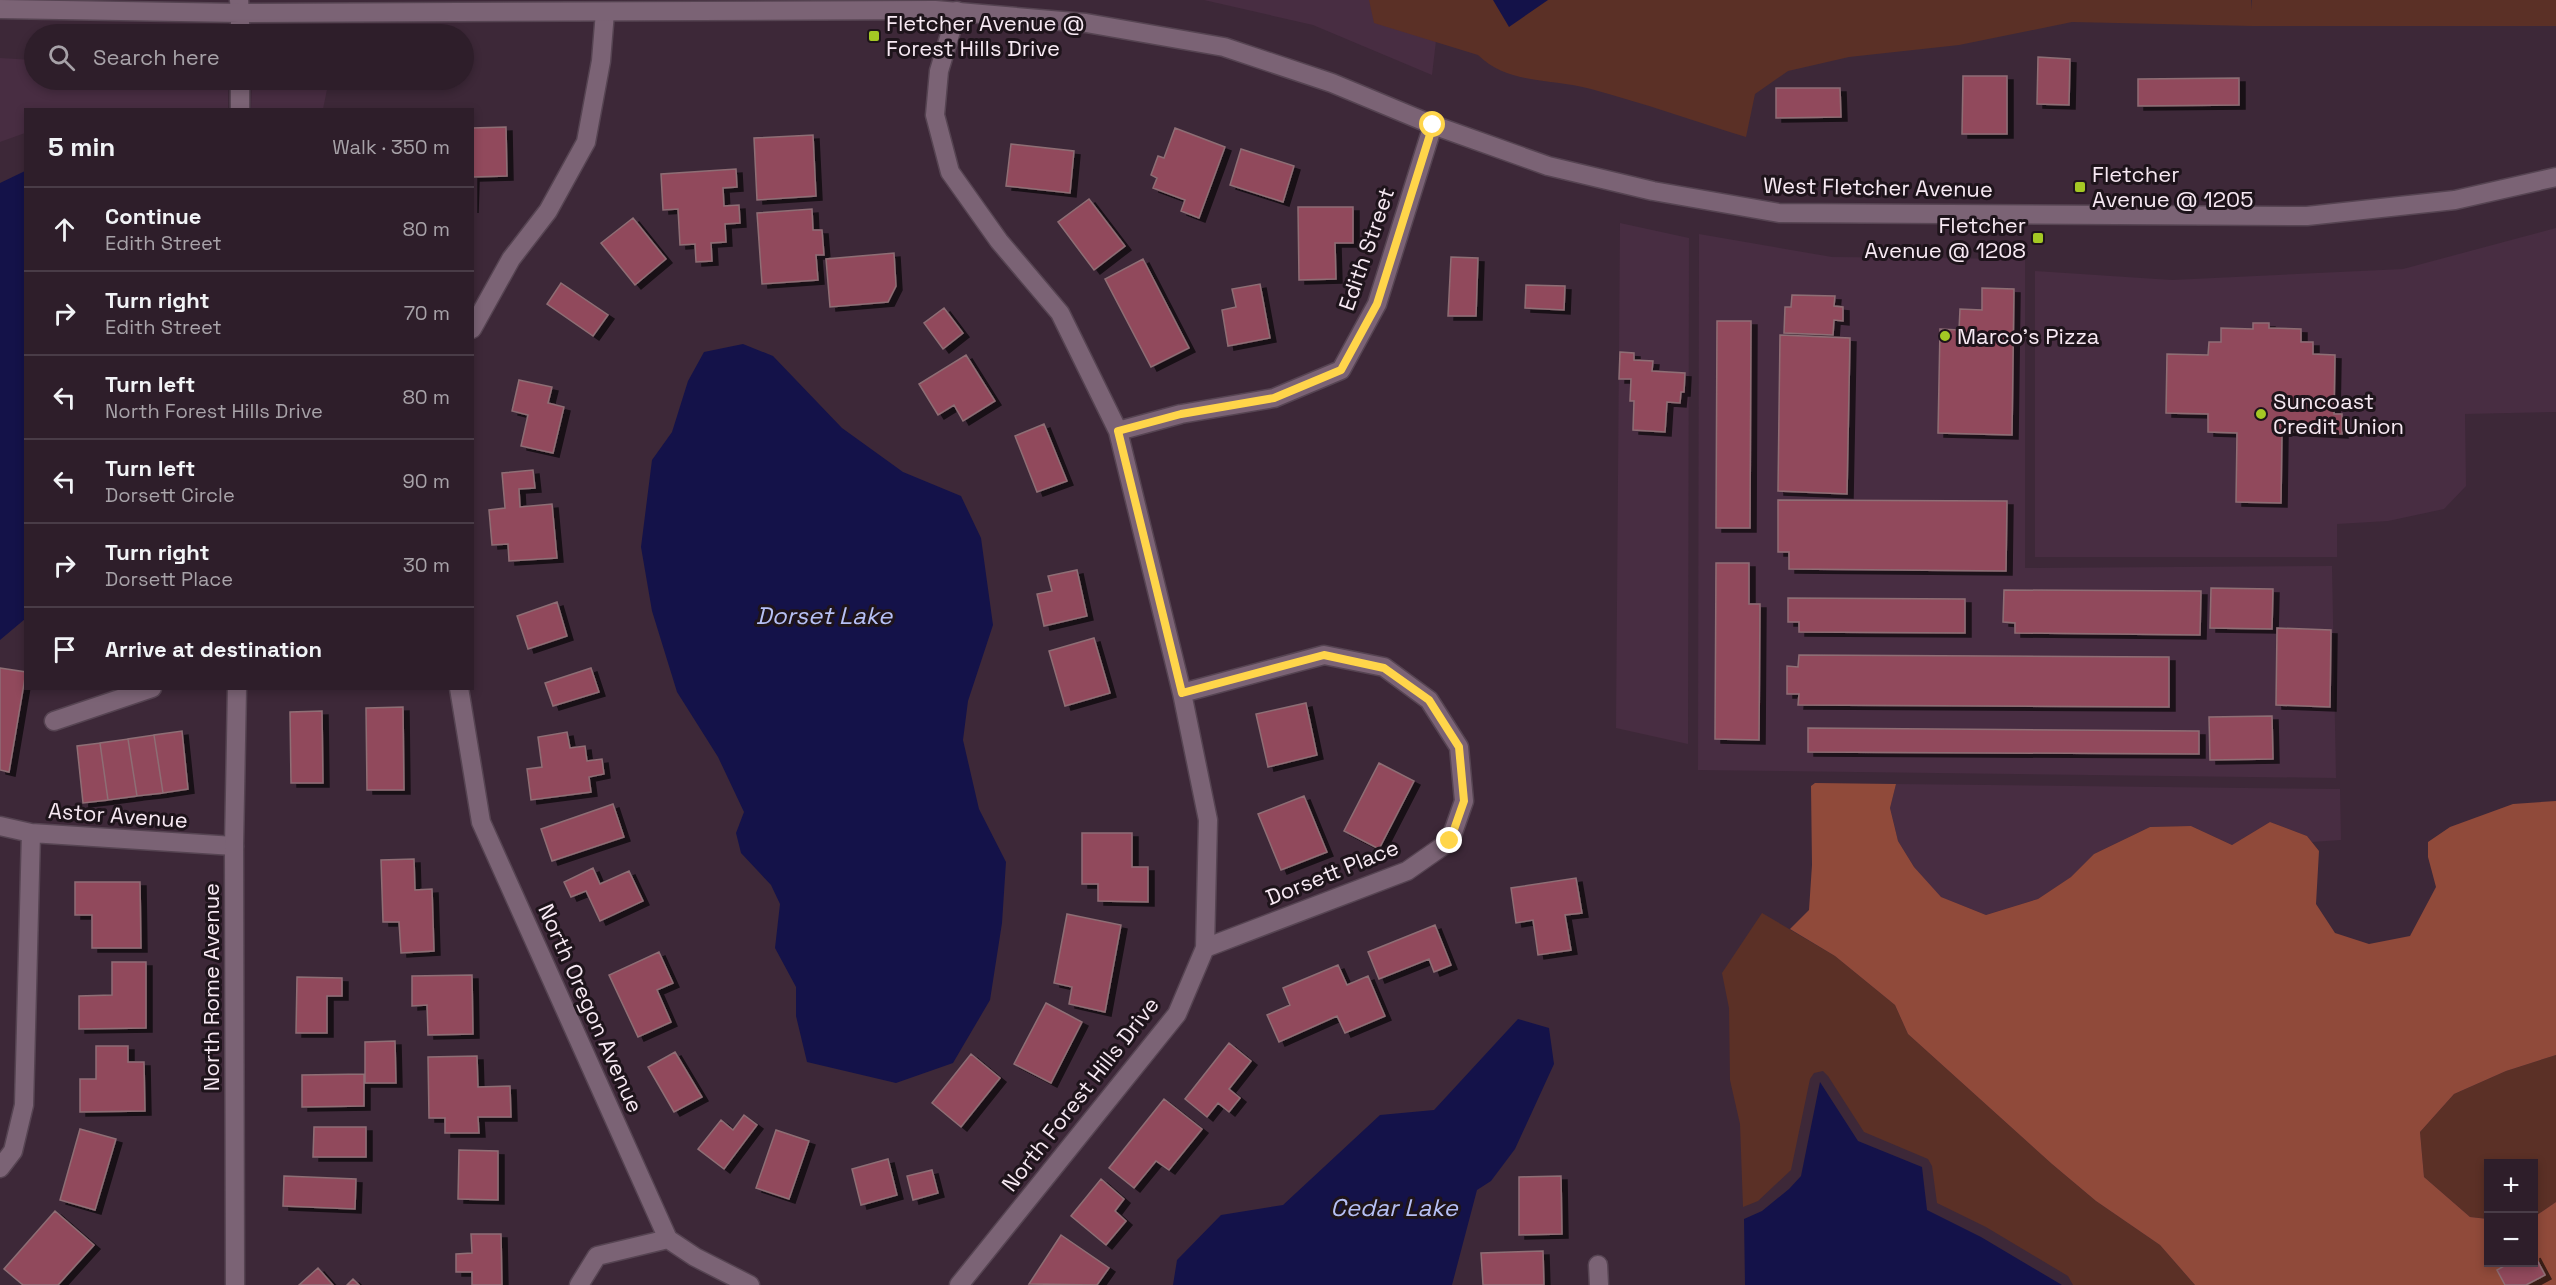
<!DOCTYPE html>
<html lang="en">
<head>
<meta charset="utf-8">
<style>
	body { margin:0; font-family:"Space Grotesk",sans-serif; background:#3a2b36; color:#f1f3f6 }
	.controls { position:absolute; right:18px; bottom:18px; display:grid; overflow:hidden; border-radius:0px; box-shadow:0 3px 9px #0003 }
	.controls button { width:54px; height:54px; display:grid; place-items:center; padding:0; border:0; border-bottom:2px solid #493c47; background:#2e1e2a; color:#f1f3f6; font:30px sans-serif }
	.stop { position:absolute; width:18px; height:18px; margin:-14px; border:4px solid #ffd54a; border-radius:50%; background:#fff }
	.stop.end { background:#ffd54a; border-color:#fff; box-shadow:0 2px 6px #0008 }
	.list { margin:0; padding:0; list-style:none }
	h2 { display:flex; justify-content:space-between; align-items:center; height:78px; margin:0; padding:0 24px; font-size:26px }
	h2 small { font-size:20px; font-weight:400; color:#a7a2a8 }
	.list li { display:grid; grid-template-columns:39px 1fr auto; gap:18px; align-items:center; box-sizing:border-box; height:84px; padding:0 24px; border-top:2px solid #493c47 }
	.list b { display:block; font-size:22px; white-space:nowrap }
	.list p { margin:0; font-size:20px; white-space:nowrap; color:#a7a2a8 }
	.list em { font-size:20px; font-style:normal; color:#a7a2a8 }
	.icon { flex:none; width:33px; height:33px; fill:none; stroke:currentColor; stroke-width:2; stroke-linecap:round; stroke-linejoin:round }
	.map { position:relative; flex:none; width:2556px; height:1285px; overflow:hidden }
	.search { position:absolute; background:#2e1e2a; box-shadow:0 3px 9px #0003; left:24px; top:24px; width:450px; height:66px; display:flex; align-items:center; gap:15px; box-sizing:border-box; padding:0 21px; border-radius:33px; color:#a7a2a8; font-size:22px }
	.panel { position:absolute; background:#2e1e2a; box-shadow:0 3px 9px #0003; left:24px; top:108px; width:450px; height:582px; border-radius:0px }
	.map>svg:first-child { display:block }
	.built { fill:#482d42 }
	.green { fill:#5b3026 }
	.forest { fill:#904a3a }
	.water { fill:#141249 }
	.building { fill:#914a5c; stroke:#8e6e75; stroke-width:1.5; filter:url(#shadow) }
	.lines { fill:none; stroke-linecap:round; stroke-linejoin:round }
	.street-casing { stroke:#564452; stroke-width:21 }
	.secondary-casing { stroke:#564452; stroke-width:21 }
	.street { stroke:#7b6375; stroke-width:18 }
	.secondary { stroke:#7b6375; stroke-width:18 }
	.route { stroke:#ffd54a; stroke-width:8 }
	.poi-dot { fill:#a4c824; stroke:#1e141b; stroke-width:2 }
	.labels { text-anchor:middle; stroke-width:6; stroke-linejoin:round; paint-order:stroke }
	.poi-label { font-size:22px; fill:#f7e9f3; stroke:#1e141b; text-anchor:start }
	.street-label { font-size:22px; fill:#f7e9f3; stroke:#1e141b }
	.water-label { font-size:24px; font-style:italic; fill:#b6c0f5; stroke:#1e141b }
</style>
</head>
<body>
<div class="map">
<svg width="2556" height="1285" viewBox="0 0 2556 1285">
	<defs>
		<filter id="shadow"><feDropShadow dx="6" dy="4" stdDeviation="0" flood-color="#0009"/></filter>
	</defs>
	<rect width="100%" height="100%" fill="#3d2838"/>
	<path class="built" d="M1204 0H1437L1439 15 1432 75 1313 25Z
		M0 58 34 60V80H228V109L26 110 25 133 0 142Z
		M252 80H329L323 109H251Z
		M1620 223 1689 238 1688 744 1616 728Z
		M2556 228V412L2465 414 2466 486 2444 509 2388 521 2337 524V557H2035V271L2172 280 2403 269Z
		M1699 234 1832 257 2025 259V568L2332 566 2336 778 1698 770Z
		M1896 784 2340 789 2341 840 2312 842 2307 836 2270 822 2232 845 2191 826 2150 827 2094 854 2071 877 2038 899 1986 915 1940 897 1914 867 1898 841 1890 808Z"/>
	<path class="green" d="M1369 0H2251L2252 10V0H2556V26H2252L2072 22 1959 45 1849 57 1788 71 1755 94 1746 137C1694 121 1643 103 1591 89 1551 78 1509 85 1478 55L1374 23Z
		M1762 913 1835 956 1895 1005 1908 1034 2052 1164 2096 1201 2160 1245 2195 1285H2073L2068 1276 1986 1227 1937 1203 1932 1166 1928 1159 1864 1132 1828 1076 1823 1071 1814 1073 1810 1079 1791 1170 1758 1201 1743 1207 1740 1124 1730 1080 1729 1008 1722 973Z
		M2556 1055V1202L2534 1217V1164H2488V1219L2470 1217 2424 1177 2420 1132 2454 1094 2506 1071Z"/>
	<path class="forest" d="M1815 783 1896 784 1890 808 1898 841 1914 867 1941 897 1986 915 2038 899 2071 877 2094 854 2150 827 2191 826 2232 845 2270 822 2307 836 2319 851 2316 904 2335 933 2369 944 2410 936 2436 887 2428 857V842L2450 827 2513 804 2556 801V1055L2506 1071 2454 1094 2420 1132 2424 1177 2470 1217 2488 1219V1262H2534V1217L2556 1202V1285H2195L2160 1245 2096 1201 2052 1164 1908 1034 1895 1005 1835 956 1790 929 1809 910 1812 865 1811 786Z"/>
	<path class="water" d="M1493 0H1548L1509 27Z
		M25 171V619L0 640V183Z
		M743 344 773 356 842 428 903 472 961 496 981 538 993 625 968 701 963 740 979 809 1006 862 1002 923 990 1000 953 1063 896 1083 807 1062 796 1016V987L775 948 780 904 771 885 741 853 736 833 744 812 718 757 677 692 652 611 641 547 652 460 672 432 688 381 704 352Z
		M1518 1019 1549 1028 1554 1064 1515 1149 1491 1181 1477 1190 1452 1285H1173L1177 1260 1221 1215 1283 1205 1380 1115 1434 1110Z
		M1820 1082 1858 1141 1922 1167 1927 1210 1981 1237 2062 1285H1745L1744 1219 1762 1211 1789 1189 1801 1176Z"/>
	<path class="building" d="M2038 57 2070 59 2069 105 2037 104Z
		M1963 76H2007V134H1962Z
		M2239 78V105L2138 106V79Z
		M1776 88H1840L1841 117 1776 118Z
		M506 127 507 176 473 177 472 209V128Z
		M1175 128 1225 147 1199 218 1181 211 1185 200 1153 188 1157 178 1151 175 1158 156 1164 158Z
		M813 135 816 196 757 200 754 138Z
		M1011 144 1074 151 1070 193 1006 186Z
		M1241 149 1294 166 1283 202 1230 185Z
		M736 169 737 187 723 188 724 206 739 205 740 223 725 224 726 242 711 243 712 261 696 262 695 244 680 245 678 209 663 210 661 174Z
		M1089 199 1125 246 1094 270 1058 222Z
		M1298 207H1353V243H1335L1336 279 1299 280Z
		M812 209 813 230H822L824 255H816L818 280 762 284 757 213Z
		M633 218 666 259 635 285 601 243Z
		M894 253 896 286 888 302 830 307 826 259Z
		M1451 257 1478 258 1476 316H1448Z
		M1143 259 1189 348 1151 367 1105 279Z
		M561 283 608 315 593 336 547 304Z
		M1260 284 1270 338 1228 346 1222 310 1236 307 1232 289Z
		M1526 285 1565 286 1564 310 1525 308Z
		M1982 288 2014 289 2012 435 1938 433 1940 329 1959 330 1960 309 1982 310Z
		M1792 295 1835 296 1834 306 1843 307V321L1834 320 1833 335 1784 333 1785 307H1791Z
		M944 308 963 333 943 349 924 323Z
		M1717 321H1751L1750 528H1716Z
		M2253 323H2269V328L2301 329V342H2313V354L2335 355 2334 414H2342V434L2282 431 2281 503 2236 502 2237 433 2208 432V414L2166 413 2167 354 2208 355 2209 342H2221V328L2253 329Z
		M1780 335 1850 338 1847 494 1778 491Z
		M1620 352 1634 353V360L1653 361 1652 371 1685 373 1684 392H1681L1680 403 1667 402 1665 432 1633 430 1634 401H1630L1631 379H1619Z
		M966 355 995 401 963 421 954 405 938 415 919 384Z
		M519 380 552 387 548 403 564 407 553 453 521 446 528 415 512 411Z
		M1044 424 1067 481 1037 492 1015 436Z
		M533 470 535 488 519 489 520 507 552 504 557 558 509 561 508 544 492 545 489 510 505 508 502 473Z
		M1778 500 2007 501 2006 571 1789 569V552H1778Z
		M1716 563H1749V604H1760L1759 740 1715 739Z
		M1077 570 1087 616 1044 626 1037 594 1052 591 1048 576Z
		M2211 588 2273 589 2272 629 2210 628Z
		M2004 590 2201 591 2200 635 2015 633V623L2003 622Z
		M1788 598 1965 599V633L1799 632V622H1788Z
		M557 602 567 636 528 649 517 616Z
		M2277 628 2331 630 2330 707 2276 705Z
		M1094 638 1110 693 1065 706 1049 651Z
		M1799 655 2169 657V707L1798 705 1799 694H1787V666L1798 667Z
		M0 668 26 672 9 772 0 770Z
		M591 668 599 692 553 706 545 683Z
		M1306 703 1317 755 1268 767 1256 714Z
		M403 707 404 790H367L366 708Z
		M322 711 323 783H291L290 712Z
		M2272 716 2273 759 2210 760 2209 717Z
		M1808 728 2199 731V754L1808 752Z
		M182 731 188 789 163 793 154 735Z
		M567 732 570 748 585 746 587 761 602 759 604 774 589 777 591 792 531 800 527 769 542 767 538 737Z
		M154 735 163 793 137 796 128 739Z
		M128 739 137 796 108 800 100 743Z
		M100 743 108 800 83 803 77 746Z
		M1379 763 1414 781 1379 849 1344 831Z
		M1304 796 1327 852 1281 870 1258 814Z
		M613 804 624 837 552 861 541 829Z
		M1082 833H1132V867H1148V902L1098 901V884H1082Z
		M414 859 415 890 432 889 434 951 401 953 399 922H383L381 860Z
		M593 868 600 884 629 871 643 901 600 921 586 891 571 897 564 882Z
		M1576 878 1582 913 1565 915 1571 950 1538 955 1533 920 1516 923 1511 888Z
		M75 882H140L141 948H92V915H75Z
		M1067 914 1121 925 1105 1012 1069 1004 1072 987 1054 983Z
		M1435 925 1451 965 1434 972 1429 959 1379 979 1368 952Z
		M659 952 673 983 657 990 671 1022 638 1037 609 975Z
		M112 962H146V1028L79 1029V996L112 995Z
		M1338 965 1347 985 1368 976 1385 1016 1345 1033 1337 1016 1279 1042 1267 1015 1290 1005 1283 988Z
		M472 975 473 1034 428 1035 427 1005 412 1006V976Z
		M297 977 342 978V996H327V1033H296Z
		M1046 1003 1082 1022 1051 1083 1014 1064Z
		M395 1041 396 1083H365V1042Z
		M1229 1043 1251 1061 1229 1089 1240 1098 1229 1112 1218 1103 1207 1117 1185 1099Z
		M96 1046H128V1062H144L145 1111 80 1112V1079H96Z
		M675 1052 702 1097 674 1112 648 1067Z
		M971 1054 1000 1078 961 1127 932 1103Z
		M477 1056 478 1087 510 1086 511 1117H478L479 1133H445V1118H429L428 1057Z
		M364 1074V1106L302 1107V1075Z
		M1164 1099 1202 1129 1169 1170 1156 1161 1134 1188 1109 1168Z
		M744 1115 757 1125 724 1169 698 1149 721 1120 733 1130Z
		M314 1127H366V1157H313Z
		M80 1129 116 1139 95 1210 60 1200Z
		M776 1130 809 1141 789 1199 756 1188Z
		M459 1150 498 1151V1200L458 1199Z
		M888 1159 897 1195 861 1205 852 1169Z
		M932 1170 938 1193 913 1200 907 1176Z
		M284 1176 356 1179 355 1209 283 1206Z
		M1561 1176 1562 1234 1519 1235V1177Z
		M1101 1179 1124 1199 1115 1211 1126 1221 1106 1245 1071 1216Z
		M55 1211 94 1245 58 1285H23L4 1269Z
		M471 1234H501L502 1285H472V1272H456V1254L472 1253Z
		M1061 1235 1109 1268 1097 1285 1029 1284Z
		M1543 1251 1544 1285H1483L1481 1253Z
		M2534 1254 2545 1275 2526 1285H2505L2497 1270 2511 1262H2534Z
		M318 1268 333 1285H299Z
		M353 1279 359 1285H347Z"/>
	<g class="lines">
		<g class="street-casing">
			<path id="street" d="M239 0 240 13
				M957 11 939 71 935 115 950 172 999 241 1060 313 1118 431 1182 693 1208 820 1205 948 1177 1014 959 1285
				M472 329 511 259 548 211 586 142 601 61 605 12
				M1118 431 1181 414 1274 398 1341 370 1377 304 1433 125
				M459 688 481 822 668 1239
				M1182 693 1324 655 1384 667 1429 700 1459 747 1464 801 1450 841 1407 871 1205 948
				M54 721 152 688
				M0 826 31 833 234 846
				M0 1168 13 1151 24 1105 31 833
				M668 1239 695 1257 750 1285
				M1598 1265 1599 1285
				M579 1285 597 1256 668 1239"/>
		</g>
		<g class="secondary-casing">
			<path id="secondary" d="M0 9 240 13 935 10 1086 23 1224 47 1332 83 1433 125 1548 166 1653 191 1779 213 2307 216 2455 200 2556 177
				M240 34V13
				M240 110V80
				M235 1285 234 846 237 688"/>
		</g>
		<use href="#street" class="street"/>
		<use href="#secondary" class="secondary"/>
	</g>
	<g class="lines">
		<path class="route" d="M1433 125 1377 304 1341 370 1274 398 1181 414 1118 431 1182 693 1324 655 1384 668 1429 700 1459 747 1464 801 1450 841"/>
	</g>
	<g class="poi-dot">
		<rect x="868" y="30" width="12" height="12" rx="3"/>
		<rect x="2074" y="181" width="12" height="12" rx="3"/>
		<rect x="2032" y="232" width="12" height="12" rx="3"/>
		<circle cx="1945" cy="336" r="6"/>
		<circle cx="2261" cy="414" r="6"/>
	</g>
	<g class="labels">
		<g class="poi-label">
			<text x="886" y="31">Fletcher Avenue @<tspan x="886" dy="25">Forest Hills Drive</tspan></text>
			<text x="2092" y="182">Fletcher<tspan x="2092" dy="25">Avenue @ 1205</tspan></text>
			<text x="2026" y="233" text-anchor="end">Fletcher<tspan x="2026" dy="25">Avenue @ 1208</tspan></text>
			<text x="1957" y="344">Marco's Pizza</text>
			<text x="2273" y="409">Suncoast<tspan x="2273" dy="25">Credit Union</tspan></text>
		</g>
		<g class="street-label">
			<text transform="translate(1878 187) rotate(1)" y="8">West Fletcher Avenue</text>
			<text transform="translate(1366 249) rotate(-71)" y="8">Edith Street</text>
			<text transform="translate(118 815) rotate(4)" y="8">Astor Avenue</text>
			<text transform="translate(1332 872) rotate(-22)" y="8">Dorsett Place</text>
			<text transform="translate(211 987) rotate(-90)" y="8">North Rome Avenue</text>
			<text transform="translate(591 1008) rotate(66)" y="8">North Oregon Avenue</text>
			<text transform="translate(1080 1094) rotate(-52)" y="8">North Forest Hills Drive</text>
		</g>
		<g class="water-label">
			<text x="824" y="624">Dorset Lake</text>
			<text x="1394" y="1216">Cedar Lake</text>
		</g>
	</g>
</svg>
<div class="controls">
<button>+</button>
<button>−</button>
</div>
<div class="stop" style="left:1433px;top:125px"></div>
<div class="stop end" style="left:1450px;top:841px"></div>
<div class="search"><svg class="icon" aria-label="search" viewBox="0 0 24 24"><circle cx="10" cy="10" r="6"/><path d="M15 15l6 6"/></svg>Search here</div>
<section class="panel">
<h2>5 min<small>Walk · 350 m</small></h2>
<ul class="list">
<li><svg class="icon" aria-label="ahead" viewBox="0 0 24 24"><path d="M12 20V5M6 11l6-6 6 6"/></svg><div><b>Continue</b><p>Edith Street</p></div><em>80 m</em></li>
<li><svg class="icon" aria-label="right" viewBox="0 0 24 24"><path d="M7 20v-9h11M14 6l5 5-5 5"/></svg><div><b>Turn right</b><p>Edith Street</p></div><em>70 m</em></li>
<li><svg class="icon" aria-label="left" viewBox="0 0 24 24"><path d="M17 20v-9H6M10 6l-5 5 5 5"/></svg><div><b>Turn left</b><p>North Forest Hills Drive</p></div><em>80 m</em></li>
<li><svg class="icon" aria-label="left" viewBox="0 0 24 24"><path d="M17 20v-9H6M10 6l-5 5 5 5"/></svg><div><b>Turn left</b><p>Dorsett Circle</p></div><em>90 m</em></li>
<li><svg class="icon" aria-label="right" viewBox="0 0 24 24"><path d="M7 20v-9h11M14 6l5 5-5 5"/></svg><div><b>Turn right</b><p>Dorsett Place</p></div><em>30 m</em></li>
<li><svg class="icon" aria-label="arrive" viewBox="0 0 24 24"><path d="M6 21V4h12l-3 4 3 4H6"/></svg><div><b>Arrive at destination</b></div></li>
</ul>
</section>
</div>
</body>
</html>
